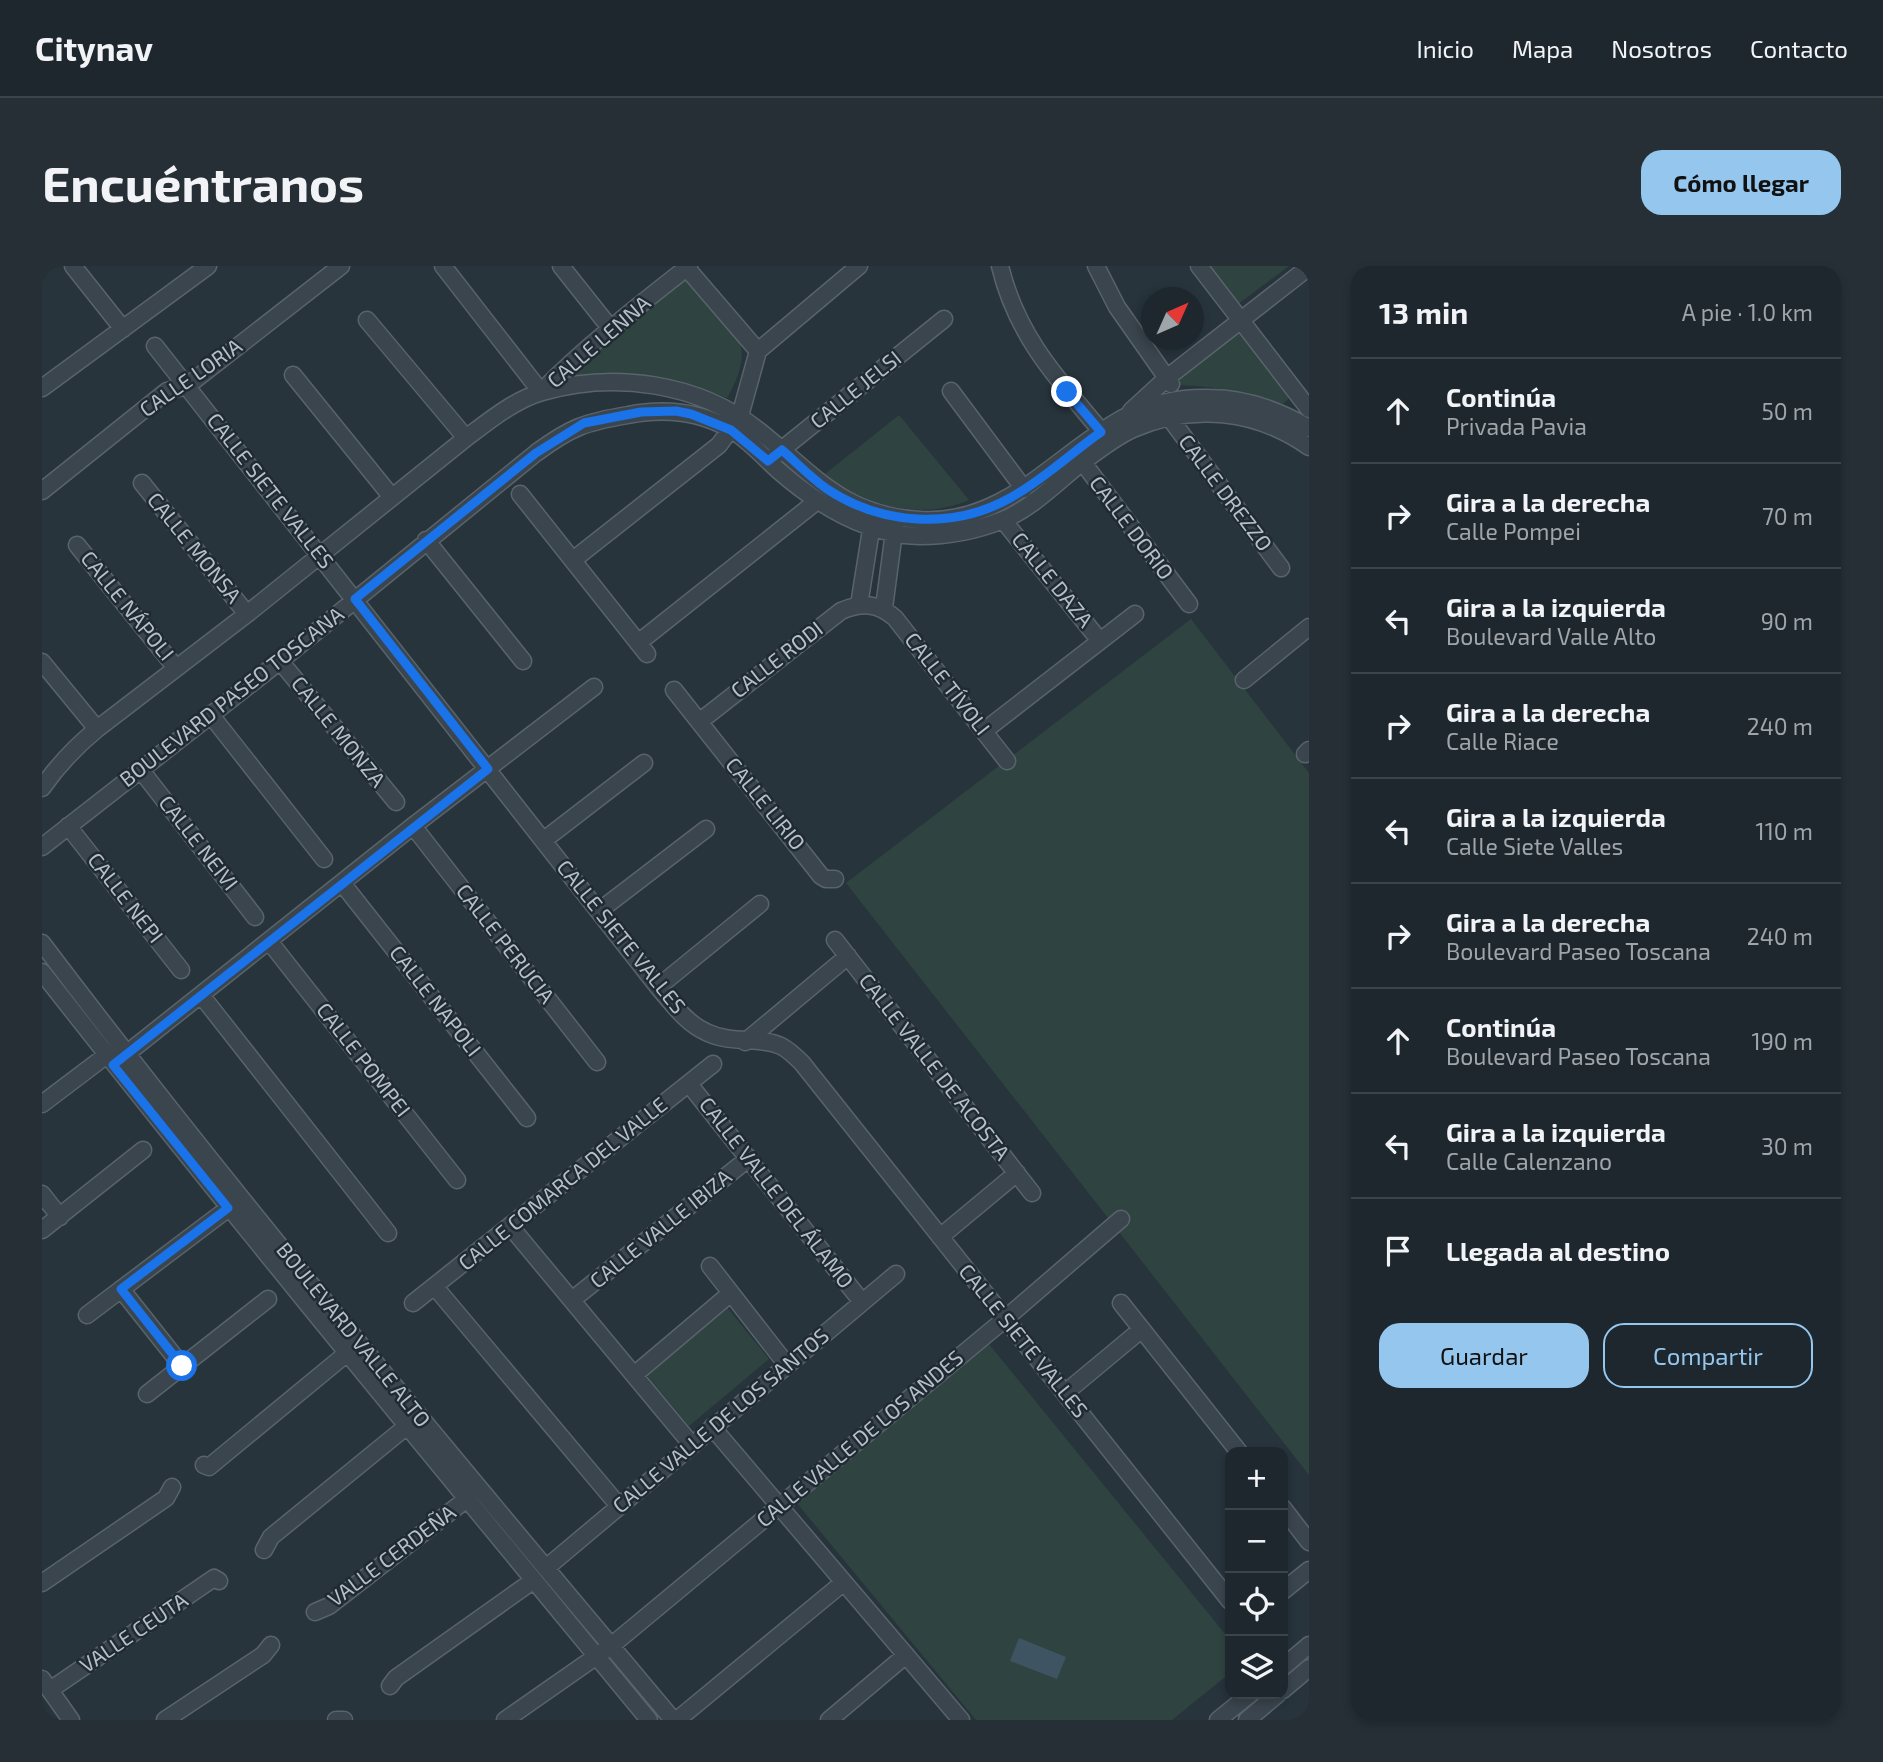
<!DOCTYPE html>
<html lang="es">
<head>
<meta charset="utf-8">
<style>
	body { margin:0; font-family:"Exo 2",sans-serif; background:#252f35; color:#f1f3f6 }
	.controls { position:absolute; right:21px; bottom:21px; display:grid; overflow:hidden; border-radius:14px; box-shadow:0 4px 10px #0003 }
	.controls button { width:63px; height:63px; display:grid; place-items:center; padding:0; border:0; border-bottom:2px solid #3b4449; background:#1d272d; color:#f1f3f6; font:35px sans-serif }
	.compass { position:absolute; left:1099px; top:21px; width:63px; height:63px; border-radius:50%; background:#1d272d; box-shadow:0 4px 10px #0003; rotate:45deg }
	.stop { position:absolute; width:21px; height:21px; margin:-16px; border:5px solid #1a73e8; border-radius:50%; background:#fff }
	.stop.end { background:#1a73e8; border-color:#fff; box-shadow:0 2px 7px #0008 }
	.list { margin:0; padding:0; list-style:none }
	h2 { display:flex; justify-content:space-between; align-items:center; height:91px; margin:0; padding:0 28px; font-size:30px }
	h2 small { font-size:23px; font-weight:400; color:#a0a5aa }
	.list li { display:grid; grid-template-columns:46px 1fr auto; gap:21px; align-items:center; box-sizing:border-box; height:105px; padding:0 28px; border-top:2px solid #3b4449 }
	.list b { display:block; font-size:26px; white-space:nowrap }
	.list p { margin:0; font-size:23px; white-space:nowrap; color:#a0a5aa }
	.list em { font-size:23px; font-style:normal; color:#a0a5aa }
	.actions { display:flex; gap:14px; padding:21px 28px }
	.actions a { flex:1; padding:16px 0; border:2px solid #95c6ee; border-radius:21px; text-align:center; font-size:24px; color:#95c6ee }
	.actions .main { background:#95c6ee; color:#111 }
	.icon { flex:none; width:38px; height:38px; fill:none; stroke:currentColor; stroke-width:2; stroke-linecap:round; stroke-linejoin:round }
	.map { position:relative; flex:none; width:1267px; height:1454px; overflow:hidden; border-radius:21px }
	header { display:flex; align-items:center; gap:42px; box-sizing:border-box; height:98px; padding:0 35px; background:#1d272d; border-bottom:2px solid #3b4449 }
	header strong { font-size:33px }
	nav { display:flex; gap:38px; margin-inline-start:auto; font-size:24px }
	.intro { display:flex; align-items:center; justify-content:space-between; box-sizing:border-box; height:168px; padding:0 42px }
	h1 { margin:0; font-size:49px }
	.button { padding:18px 32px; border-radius:21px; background:#95c6ee; color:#111; font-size:24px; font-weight:700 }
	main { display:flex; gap:42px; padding:0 42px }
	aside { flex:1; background:#1d272d; border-radius:21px; box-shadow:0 4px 10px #0003 }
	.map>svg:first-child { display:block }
	.green { fill:#2f4440 }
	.water { fill:#3e5463 }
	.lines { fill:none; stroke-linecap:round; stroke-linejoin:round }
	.minor-casing { stroke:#59636b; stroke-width:19 }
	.minor { stroke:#3b454d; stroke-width:16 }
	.route { stroke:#1a73e8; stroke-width:9 }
	.labels { text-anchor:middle; stroke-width:5; stroke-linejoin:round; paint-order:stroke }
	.street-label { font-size:21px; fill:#b7c0c8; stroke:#202a32 }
</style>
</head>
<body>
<header>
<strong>Citynav</strong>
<nav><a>Inicio</a><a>Mapa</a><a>Nosotros</a><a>Contacto</a></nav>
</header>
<div class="intro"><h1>Encuéntranos</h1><a class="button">Cómo llegar</a></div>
<main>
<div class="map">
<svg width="1267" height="1454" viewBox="0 0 1267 1454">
	<rect width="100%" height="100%" fill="#27343c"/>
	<path class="green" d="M1167 0H1247L1196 38Z
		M638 10 645 13C657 27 691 61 697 75 705 92 694 117 685 132 624 107 588 106 523 110Z
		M1194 62 1249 130 1241 138C1204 125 1170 120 1131 119L1129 114Z
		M857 149 927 234C880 255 821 240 783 208Z
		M1149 353 1267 507V1209L804 617Z
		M684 1040 727 1093 647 1160 603 1107Z
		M946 1077 1188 1374V1407L1130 1454H934L754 1236Z"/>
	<path class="water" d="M977 1372 1024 1391 1015 1413 968 1395Z"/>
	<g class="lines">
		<g class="minor-casing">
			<path id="minor" d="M31 0 81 63
				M401 0 499 126C544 80 596 40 647 0
				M519 0 569 63
				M958 0C975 72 1019 117 1065 172
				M1054 0 1075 41 1129 118
				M1157 0 1267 143
				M325 54 424 172
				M113 80 616 721C630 737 644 757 664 766 690 779 718 770 739 780 747 784 754 791 760 797L1188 1335
				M716 85 817 0
				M251 109 349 230
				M0 122 166 0
				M909 125 982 223
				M1089 145 1126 111 1267 1
				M1127 151 1239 302
				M733 189 902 53
				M1036 190 1147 338
				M100 217 205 348
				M0 225 125 125 145 120 299 0
				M478 228 605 388
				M961 254 1058 375
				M384 274 481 395
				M35 279 134 402
				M531 294 677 179 698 150 716 85 643 0
				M817 339 831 251
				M842 342 853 258
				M596 377 775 235
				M238 395 354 536
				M0 396 55 463
				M1202 414 1267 361
				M632 424 779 610 784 613H793
				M168 448 282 593
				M657 456 799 345C820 336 836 337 853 352L965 495
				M942 465 1093 348
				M1263 488 1267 484
				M98 503 213 651
				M0 522C16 499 33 481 55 463L205 348 424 172C447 155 472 134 500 126 572 105 657 117 716 164 772 208 799 249 878 254 964 259 1013 189 1081 152 1109 137 1137 131 1168 132 1204 132 1236 144 1267 162
				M26 560 139 704
				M371 560 555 796
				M502 574 602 497
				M0 581 238 395 494 187C529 161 544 156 586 149 621 142 656 145 688 163 707 174 721 191 737 205 776 239 825 269 878 270 905 270 936 264 961 254 990 242 1014 217 1038 198 1054 186 1073 171 1091 163 1150 137 1215 144 1267 181
				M300 617 485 852
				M557 645 664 563
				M793 674 990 927
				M227 675 415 914
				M0 677C201 943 417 1198 631 1454
				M0 706C198 959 403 1206 607 1454
				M616 721 718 638
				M159 729 346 967
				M703 776 806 690
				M78 793 371 560 552 421
				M647 818 820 1036
				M0 838 70 785
				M0 928 18 951
				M468 960 650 1179
				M0 964 101 884
				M898 971 975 907
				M668 1000 745 1099
				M393 1021 577 1240
				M79 1023 140 1100
				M530 1034 707 892
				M371 1037 671 798
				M1079 1037 1197 1186
				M45 1049 192 938
				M592 1109 689 1027
				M1023 1127 1100 1063
				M105 1128 226 1033
				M670 1161 919 1454
				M162 1199 167 1201 304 1088
				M1241 1242 1267 1276
				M222 1284 229 1271 365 1160
				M504 1302 854 1008
				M0 1317 124 1232 130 1221
				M1241 1325 1267 1304
				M273 1346 287 1340 426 1232
				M1241 1401 1267 1379
				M0 1413 29 1454
				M348 1420 354 1412 492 1314
				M8 1424 172 1312 177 1315
				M1241 1424 1267 1402
				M123 1454 221 1389 229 1379
				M294 1454H302
				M463 1454 569 1380 963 1053 1079 953
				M635 1454 802 1316
				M787 1454 864 1389
				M1176 1454 1208 1428
				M1205 1454 1236 1428"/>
		</g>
		<use href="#minor" class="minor"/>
	</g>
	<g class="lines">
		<path class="route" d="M140 1100 79 1023 186 942 71 799 446 503 313 333 494 187 542 157 599 146 634 145 649 148 689 164 726 195 740 184C755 197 768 211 785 223 839 259 911 264 968 232 1001 214 1029 187 1059 166L1025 126"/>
	</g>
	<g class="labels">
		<g class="street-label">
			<text transform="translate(557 76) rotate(-41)" y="7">CALLE LENNA</text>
			<text transform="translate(149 112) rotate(-35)" y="7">CALLE LORIA</text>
			<text transform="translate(814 124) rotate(-39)" y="7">CALLE JELSI</text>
			<text transform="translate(228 225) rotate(52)" y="7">CALLE SIETE VALLES</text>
			<text transform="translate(1183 227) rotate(53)" y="7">CALLE DREZZO</text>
			<text transform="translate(1089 262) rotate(53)" y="7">CALLE DORIO</text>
			<text transform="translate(152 282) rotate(51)" y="7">CALLE MONSA</text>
			<text transform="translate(1010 314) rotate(51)" y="7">CALLE DAZA</text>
			<text transform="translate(85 340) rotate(51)" y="7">CALLE NÁPOLI</text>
			<text transform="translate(735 394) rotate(-38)" y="7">CALLE RODI</text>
			<text transform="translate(905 418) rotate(52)" y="7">CALLE TÍVOLI</text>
			<text transform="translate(190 431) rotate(-38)" y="7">BOULEVARD PASEO TOSCANA</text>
			<text transform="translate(296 466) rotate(51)" y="7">CALLE MONZA</text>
			<text transform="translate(723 538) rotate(51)" y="7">CALLE LIRIO</text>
			<text transform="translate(156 577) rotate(52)" y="7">CALLE NEIVI</text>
			<text transform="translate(83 632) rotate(52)" y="7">CALLE NEPI</text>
			<text transform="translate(579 671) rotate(51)" y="7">CALLE SIETE VALLES</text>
			<text transform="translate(463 678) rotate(52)" y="7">CALLE PERUCIA</text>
			<text transform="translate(393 735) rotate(52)" y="7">CALLE NAPOLI</text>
			<text transform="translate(321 794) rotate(52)" y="7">CALLE POMPEI</text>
			<text transform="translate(892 801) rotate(52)" y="7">CALLE VALLE DE ACOSTA</text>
			<text transform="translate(521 918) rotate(-39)" y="7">CALLE COMARCA DEL VALLE</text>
			<text transform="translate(734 927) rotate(52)" y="7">CALLE VALLE DEL ÁLAMO</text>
			<text transform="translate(619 963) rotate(-39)" y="7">CALLE VALLE IBIZA</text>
			<text transform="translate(311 1069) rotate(51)" y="7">BOULEVARD VALLE ALTO</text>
			<text transform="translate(981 1075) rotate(51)" y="7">CALLE SIETE VALLES</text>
			<text transform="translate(679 1155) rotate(-40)" y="7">CALLE VALLE DE LOS SANTOS</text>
			<text transform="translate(818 1173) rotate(-40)" y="7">CALLE VALLE DE LOS ANDES</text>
			<text transform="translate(350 1290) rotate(-37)" y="7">VALLE CERDEÑA</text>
			<text transform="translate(92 1367) rotate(-34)" y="7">VALLE CEUTA</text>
		</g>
	</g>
</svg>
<div class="controls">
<button>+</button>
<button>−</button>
<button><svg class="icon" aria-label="locate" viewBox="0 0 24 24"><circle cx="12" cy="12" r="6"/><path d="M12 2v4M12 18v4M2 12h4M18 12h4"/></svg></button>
<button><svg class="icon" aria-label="layers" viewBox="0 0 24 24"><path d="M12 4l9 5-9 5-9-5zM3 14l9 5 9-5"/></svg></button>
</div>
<svg class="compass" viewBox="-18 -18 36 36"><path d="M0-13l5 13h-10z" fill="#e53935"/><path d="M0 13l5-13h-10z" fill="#a0a5aa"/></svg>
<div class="stop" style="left:140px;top:1100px"></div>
<div class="stop end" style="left:1025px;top:126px"></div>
</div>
<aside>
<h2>13 min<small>A pie · 1.0 km</small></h2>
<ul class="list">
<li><svg class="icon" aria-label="ahead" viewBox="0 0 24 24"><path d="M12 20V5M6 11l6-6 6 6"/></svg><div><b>Continúa</b><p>Privada Pavia</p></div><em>50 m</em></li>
<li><svg class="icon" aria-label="right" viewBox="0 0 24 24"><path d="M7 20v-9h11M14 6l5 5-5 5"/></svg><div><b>Gira a la derecha</b><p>Calle Pompei</p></div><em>70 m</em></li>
<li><svg class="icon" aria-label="left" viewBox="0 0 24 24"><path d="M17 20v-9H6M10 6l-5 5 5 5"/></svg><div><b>Gira a la izquierda</b><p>Boulevard Valle Alto</p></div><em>90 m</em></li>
<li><svg class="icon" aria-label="right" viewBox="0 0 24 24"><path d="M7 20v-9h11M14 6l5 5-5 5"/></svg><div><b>Gira a la derecha</b><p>Calle Riace</p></div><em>240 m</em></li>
<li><svg class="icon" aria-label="left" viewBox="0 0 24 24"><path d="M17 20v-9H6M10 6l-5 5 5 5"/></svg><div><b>Gira a la izquierda</b><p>Calle Siete Valles</p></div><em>110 m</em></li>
<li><svg class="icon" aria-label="right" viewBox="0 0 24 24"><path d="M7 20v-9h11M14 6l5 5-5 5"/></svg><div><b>Gira a la derecha</b><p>Boulevard Paseo Toscana</p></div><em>240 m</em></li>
<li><svg class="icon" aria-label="ahead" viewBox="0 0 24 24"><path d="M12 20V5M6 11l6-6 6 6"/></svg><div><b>Continúa</b><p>Boulevard Paseo Toscana</p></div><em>190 m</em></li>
<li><svg class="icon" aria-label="left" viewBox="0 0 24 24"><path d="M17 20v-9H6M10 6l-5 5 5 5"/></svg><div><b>Gira a la izquierda</b><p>Calle Calenzano</p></div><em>30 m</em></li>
<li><svg class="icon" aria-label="arrive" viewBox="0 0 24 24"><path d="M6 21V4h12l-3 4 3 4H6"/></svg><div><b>Llegada al destino</b></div></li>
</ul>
<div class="actions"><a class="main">Guardar</a><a>Compartir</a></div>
</aside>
</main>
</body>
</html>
